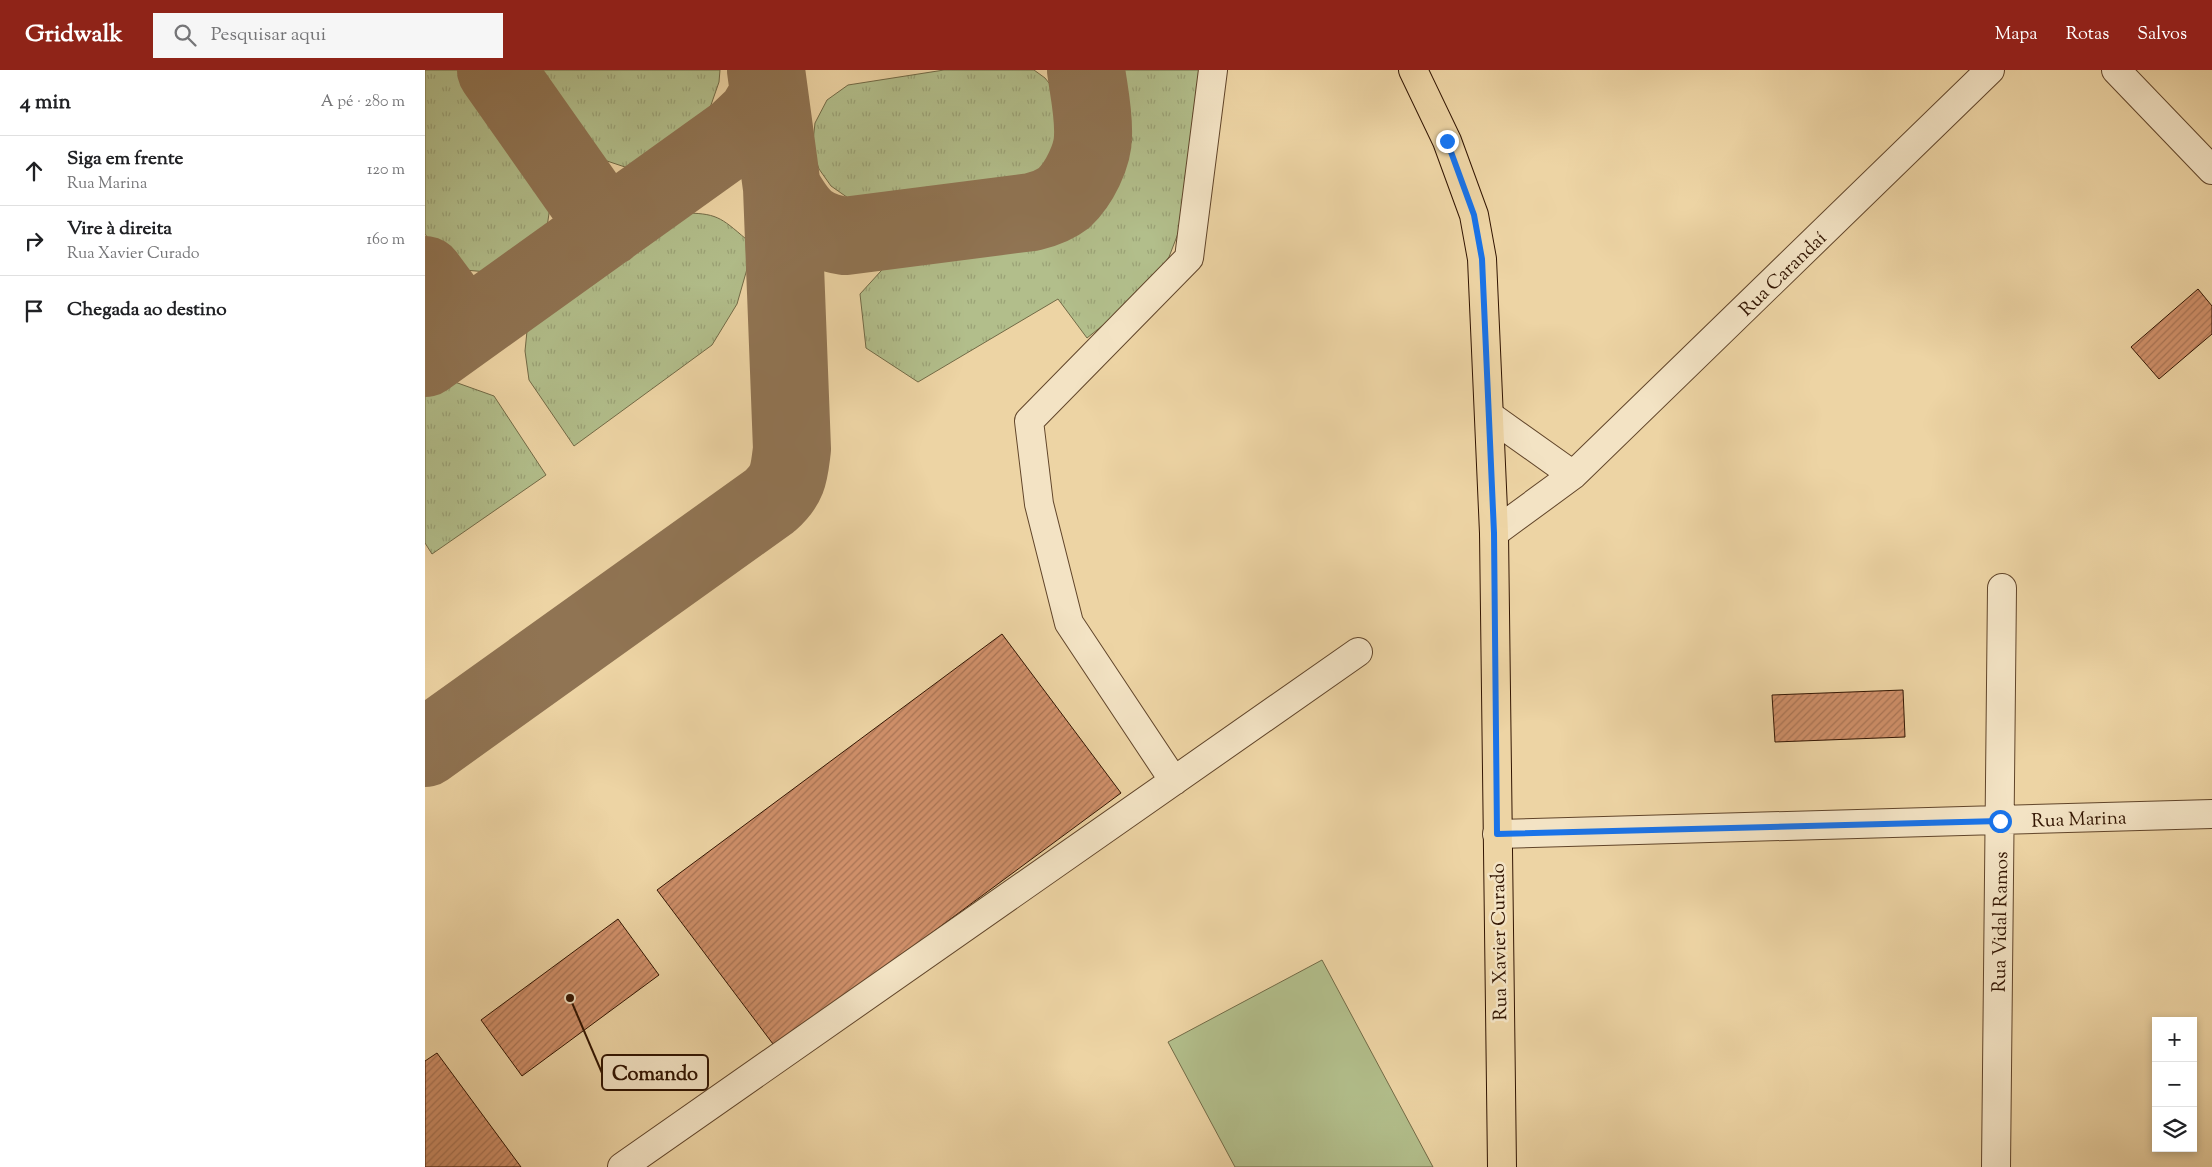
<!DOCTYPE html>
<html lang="pt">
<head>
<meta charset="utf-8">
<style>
	body { margin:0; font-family:"Sorts Mill Goudy",serif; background:#f6f6f6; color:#202124 }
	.controls { position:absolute; right:15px; bottom:15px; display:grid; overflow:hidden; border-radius:0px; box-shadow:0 2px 8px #0003 }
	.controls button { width:45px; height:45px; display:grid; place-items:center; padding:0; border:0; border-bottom:1px solid #e0e0e0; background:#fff; color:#202124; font:25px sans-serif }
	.stop { position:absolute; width:15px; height:15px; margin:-11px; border:4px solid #1a73e8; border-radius:50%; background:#fff }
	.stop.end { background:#1a73e8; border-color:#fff; box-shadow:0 1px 5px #0008 }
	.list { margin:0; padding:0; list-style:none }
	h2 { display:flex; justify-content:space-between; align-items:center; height:65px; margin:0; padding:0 20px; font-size:21px }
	h2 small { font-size:16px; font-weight:400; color:#757577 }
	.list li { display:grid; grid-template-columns:32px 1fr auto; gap:15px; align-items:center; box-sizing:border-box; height:70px; padding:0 20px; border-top:1px solid #e0e0e0 }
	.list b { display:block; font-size:19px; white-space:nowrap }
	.list p { margin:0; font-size:16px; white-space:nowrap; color:#757577 }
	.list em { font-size:16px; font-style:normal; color:#757577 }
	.icon { flex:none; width:28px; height:28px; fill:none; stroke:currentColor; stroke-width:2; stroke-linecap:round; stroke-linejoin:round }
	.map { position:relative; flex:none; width:1787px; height:1097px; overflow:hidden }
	header { display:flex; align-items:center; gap:30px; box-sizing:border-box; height:70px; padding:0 25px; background:#8f2418; color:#fff }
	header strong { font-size:24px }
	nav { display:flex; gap:28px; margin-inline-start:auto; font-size:18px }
	.search { width:350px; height:45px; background:#f6f6f6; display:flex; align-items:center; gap:12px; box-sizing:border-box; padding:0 18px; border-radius:0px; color:#757577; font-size:19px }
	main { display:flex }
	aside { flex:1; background:#fff }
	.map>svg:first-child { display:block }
	.grass { fill:url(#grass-tufts); stroke:#726a46 }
	.park { fill:#b2be8b; stroke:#726a46 }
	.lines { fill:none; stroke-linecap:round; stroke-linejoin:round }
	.taxiway { stroke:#907453; stroke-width:78 }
	.building { fill:url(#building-hatch); stroke:#321502 }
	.minor-casing { stroke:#61452a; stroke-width:30 }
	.major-casing { stroke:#321502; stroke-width:30 }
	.minor { stroke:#f3e3c4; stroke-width:28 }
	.major { stroke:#edd4a4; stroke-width:28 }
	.route { stroke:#1a73e8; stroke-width:6 }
	.labels { text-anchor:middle; stroke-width:5; stroke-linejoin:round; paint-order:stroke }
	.street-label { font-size:19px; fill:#321502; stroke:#f3e3c4 }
	.leader { fill:none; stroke:#321502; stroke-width:2 }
	.callout-dot { fill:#321502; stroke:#f3e3c4; stroke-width:2 }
	.callout { fill:#f3e3c4; stroke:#321502; stroke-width:2 }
	.callout-label { font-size:20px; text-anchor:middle; font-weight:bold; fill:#321502 }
</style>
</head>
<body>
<header>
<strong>Gridwalk</strong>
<div class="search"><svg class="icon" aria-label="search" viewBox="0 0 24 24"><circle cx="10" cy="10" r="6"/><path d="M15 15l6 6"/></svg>Pesquisar aqui</div>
<nav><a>Mapa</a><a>Rotas</a><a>Salvos</a></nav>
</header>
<main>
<aside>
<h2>4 min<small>A pé · 280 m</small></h2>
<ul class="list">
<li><svg class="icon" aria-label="ahead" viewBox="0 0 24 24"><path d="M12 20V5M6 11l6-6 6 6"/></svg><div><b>Siga em frente</b><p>Rua Marina</p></div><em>120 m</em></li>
<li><svg class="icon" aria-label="right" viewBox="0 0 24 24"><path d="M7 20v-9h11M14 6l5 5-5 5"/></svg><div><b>Vire à direita</b><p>Rua Xavier Curado</p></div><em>160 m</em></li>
<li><svg class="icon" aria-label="arrive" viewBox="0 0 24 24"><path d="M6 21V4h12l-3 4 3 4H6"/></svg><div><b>Chegada ao destino</b></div></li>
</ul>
</aside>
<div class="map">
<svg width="1787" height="1097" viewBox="0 0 1787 1097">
	<defs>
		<pattern id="grass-tufts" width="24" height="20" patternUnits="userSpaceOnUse" patternTransform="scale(1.25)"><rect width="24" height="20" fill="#b2be8b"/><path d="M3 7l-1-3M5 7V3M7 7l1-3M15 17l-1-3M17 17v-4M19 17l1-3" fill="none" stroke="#9aa276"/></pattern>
		<pattern id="building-hatch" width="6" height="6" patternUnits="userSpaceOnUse" patternTransform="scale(1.25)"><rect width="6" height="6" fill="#d0906a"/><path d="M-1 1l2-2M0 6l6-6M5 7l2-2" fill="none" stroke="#a97455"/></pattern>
	</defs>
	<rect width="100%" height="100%" fill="#edd4a4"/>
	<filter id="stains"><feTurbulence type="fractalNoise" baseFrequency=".004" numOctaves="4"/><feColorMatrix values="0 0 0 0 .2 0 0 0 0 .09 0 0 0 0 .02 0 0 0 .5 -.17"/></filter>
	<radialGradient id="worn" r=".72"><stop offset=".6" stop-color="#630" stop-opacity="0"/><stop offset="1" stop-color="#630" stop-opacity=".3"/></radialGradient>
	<path class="grass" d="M0 0H39L119 111 125 137 122 157 100 186 82 196 63 202 39 200 13 183 0 164Z
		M107 0H295L294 12 286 35 268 62 246 86 230 96 206 99 182 91 164 78Z
		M519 0H609L620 8 632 23 640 44 642 63 631 91 623 102 611 110 595 117 454 136 426 130 406 116 394 99 387 80 390 53 402 30 423 15Z
		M699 0H787L759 148 744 187 718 223 662 268 633 229 493 312 441 278 435 224 466 190 634 170 685 128 707 70Z
		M256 143C292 143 295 147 321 169L322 199 312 234 287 275 149 376 104 310 100 281 102 261 112 245Z
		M27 311 69 326 121 405 7 484 0 473V317Z"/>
	<path class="park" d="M897 890 1008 1097H810L743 972Z"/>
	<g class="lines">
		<path class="taxiway" d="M71 0 182 158
			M357 118C375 149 384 160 420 166L607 142C619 139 630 135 639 128 654 114 668 86 668 66 669 44 664 22 661 0
			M0 205 40 259
			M0 288 311 65 331 46 344 24
			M0 678 345 431C364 414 364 403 367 379L357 118 341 0"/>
	</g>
	<path class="building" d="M1773 219 1787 236V264L1734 309 1706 277Z
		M577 564 696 723 351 978 232 820Z
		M1478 620 1480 667 1350 672 1347 625Z
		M193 849 234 905 97 1006 56 950Z
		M12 983 96 1097H0V991Z"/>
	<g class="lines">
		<g class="minor-casing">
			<path id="minor" d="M1691 0 1787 100
				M1065 346 1148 405
				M1069 463 1148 405 1565 0
				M749 711 644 553 614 434 604 351 764 188 788 0
				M1072 764 1787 744
				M197 1097 933 582
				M1571 1097 1577 518"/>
		</g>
		<g class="major-casing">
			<path id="major" d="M988 0 1022 71 1049 145 1057 189 1069 463 1077 1097"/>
		</g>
		<use href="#minor" class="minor"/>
		<use href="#major" class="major"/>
	</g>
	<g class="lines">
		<path class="route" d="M1022 71 1049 145 1057 189 1069 463 1072 764 1575 751"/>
	</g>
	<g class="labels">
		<g class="street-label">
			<text transform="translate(1357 203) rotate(-44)" y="7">Rua Carandaí</text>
			<text transform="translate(1654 748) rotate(-2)" y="7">Rua Marina</text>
			<text transform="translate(1574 852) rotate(-89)" y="7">Rua Vidal Ramos</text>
			<text transform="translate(1073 872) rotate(-91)" y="7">Rua Xavier Curado</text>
		</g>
	</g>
	<path class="leader" d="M145 928L177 1003"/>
	<circle class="callout-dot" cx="145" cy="928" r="5"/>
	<rect class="callout" x="177" y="985" width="106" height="35" rx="5"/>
	<g class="callout-label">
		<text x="230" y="1010">Comando</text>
	</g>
	<rect width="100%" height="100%" filter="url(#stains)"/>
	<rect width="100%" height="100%" fill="url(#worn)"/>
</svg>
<div class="controls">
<button>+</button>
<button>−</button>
<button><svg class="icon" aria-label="layers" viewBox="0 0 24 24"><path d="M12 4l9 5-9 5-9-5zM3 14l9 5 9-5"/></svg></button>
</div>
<div class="stop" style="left:1575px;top:751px"></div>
<div class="stop end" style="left:1022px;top:71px"></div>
</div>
</main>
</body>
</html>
